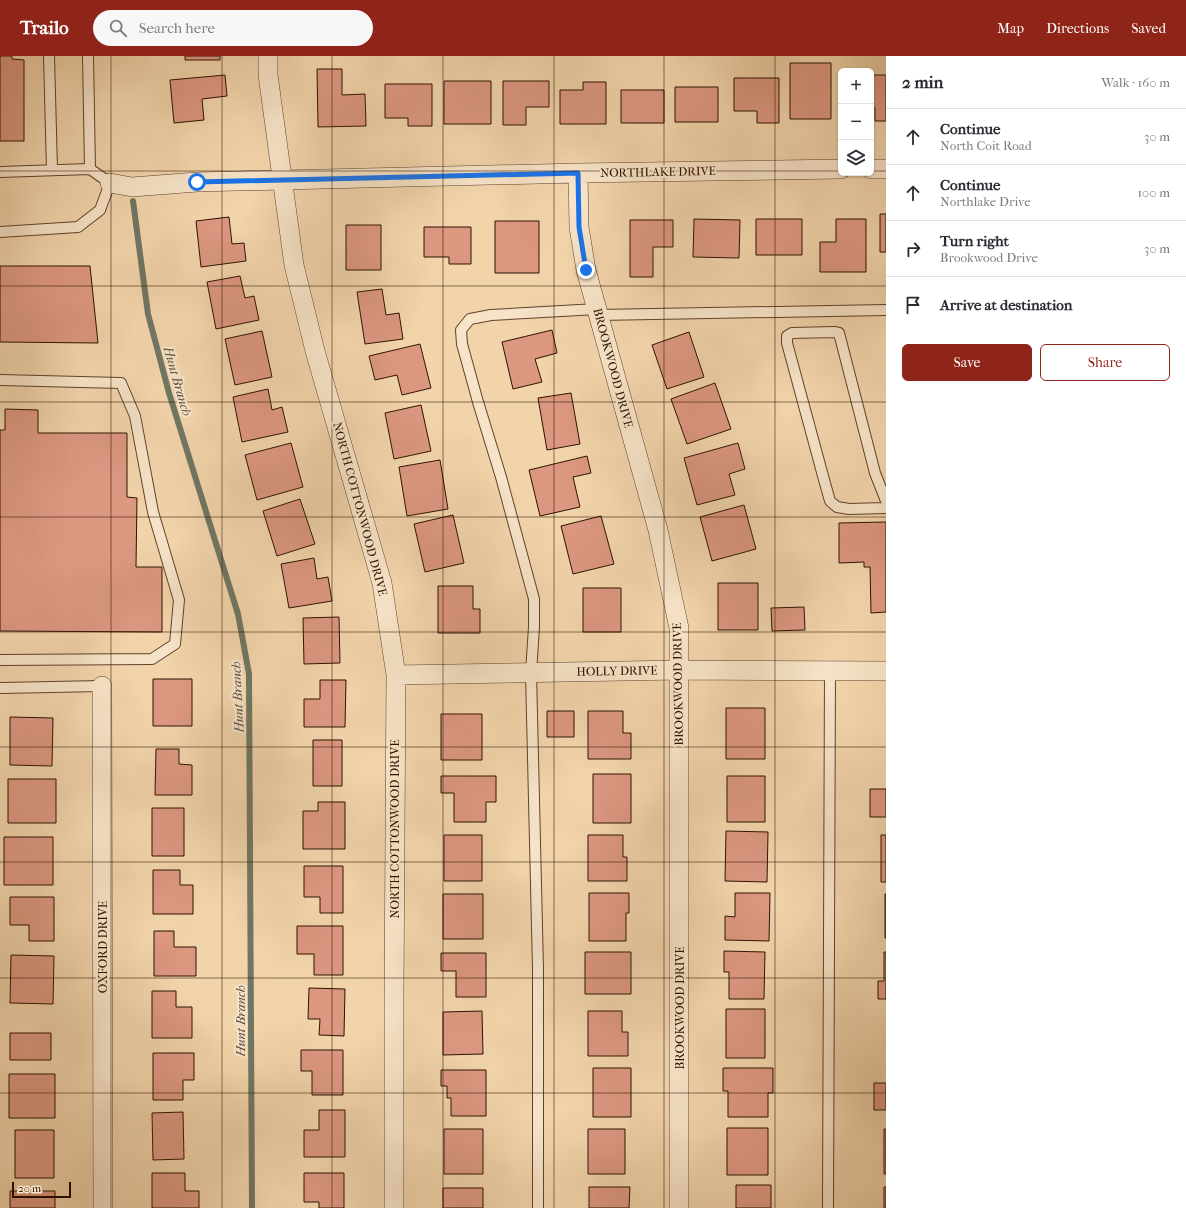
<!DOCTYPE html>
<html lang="en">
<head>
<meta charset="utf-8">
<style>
	body { margin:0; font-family:"IM FELL French Canon",serif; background:#f7f7f7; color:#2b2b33 }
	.controls { position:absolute; right:12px; top:12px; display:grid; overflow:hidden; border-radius:6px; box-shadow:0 1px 3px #0004 }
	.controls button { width:36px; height:36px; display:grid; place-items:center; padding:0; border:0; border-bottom:1px solid #e1e1e2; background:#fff; color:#2b2b33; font:20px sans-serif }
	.scale { position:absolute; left:12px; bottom:10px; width:59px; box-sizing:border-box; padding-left:4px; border:2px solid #2e1200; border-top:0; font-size:11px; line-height:14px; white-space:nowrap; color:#2e1200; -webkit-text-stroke:3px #f7e3c8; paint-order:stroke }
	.stop { position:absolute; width:12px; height:12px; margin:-9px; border:3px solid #1a73e8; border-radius:50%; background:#fff }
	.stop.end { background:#1a73e8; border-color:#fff; box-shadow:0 1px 4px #0008 }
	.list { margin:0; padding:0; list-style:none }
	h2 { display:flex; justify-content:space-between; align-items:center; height:52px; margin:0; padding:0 16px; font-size:17px }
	h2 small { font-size:13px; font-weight:400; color:#7c7c81 }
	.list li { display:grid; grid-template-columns:26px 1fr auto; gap:12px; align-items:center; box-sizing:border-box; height:56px; padding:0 16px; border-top:1px solid #e1e1e2 }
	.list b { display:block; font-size:15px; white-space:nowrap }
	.list p { margin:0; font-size:13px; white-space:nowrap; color:#7c7c81 }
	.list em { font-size:13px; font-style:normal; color:#7c7c81 }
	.actions { display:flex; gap:8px; padding:12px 16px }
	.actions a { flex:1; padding:9px 0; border:1px solid #8f2418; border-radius:6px; text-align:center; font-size:14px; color:#8f2418 }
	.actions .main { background:#8f2418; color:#fff }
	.icon { flex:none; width:22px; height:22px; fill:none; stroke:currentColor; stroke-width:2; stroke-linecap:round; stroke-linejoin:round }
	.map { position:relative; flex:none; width:886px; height:1152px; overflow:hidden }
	header { display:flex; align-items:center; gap:24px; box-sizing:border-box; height:56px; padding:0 20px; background:#8f2418; color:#fff }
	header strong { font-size:19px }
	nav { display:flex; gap:22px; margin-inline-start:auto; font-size:14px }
	.search { width:280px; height:36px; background:#f7f7f7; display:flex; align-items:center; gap:10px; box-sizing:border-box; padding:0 14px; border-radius:22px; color:#7c7c81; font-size:15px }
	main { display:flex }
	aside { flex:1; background:#fff }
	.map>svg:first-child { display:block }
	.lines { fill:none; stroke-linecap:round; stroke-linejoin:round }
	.stream { stroke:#707663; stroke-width:6 }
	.building { fill:#dc9781; stroke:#2e1200 }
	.service-casing { stroke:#5f422b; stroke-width:12 }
	.minor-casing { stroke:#5f422b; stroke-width:20 }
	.service { stroke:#f7e3c8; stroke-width:10 }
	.minor { stroke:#f7e3c8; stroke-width:19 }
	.route { stroke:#1a73e8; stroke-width:5 }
	.grid { fill:none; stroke:#2e1200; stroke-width:1; stroke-opacity:0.55 }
	.labels { text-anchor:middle; stroke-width:4; stroke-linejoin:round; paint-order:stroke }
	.street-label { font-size:12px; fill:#2e1200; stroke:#f7e3c8 }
	.water-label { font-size:13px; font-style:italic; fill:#544c3a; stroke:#f7e3c8 }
</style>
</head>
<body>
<header>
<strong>Trailo</strong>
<div class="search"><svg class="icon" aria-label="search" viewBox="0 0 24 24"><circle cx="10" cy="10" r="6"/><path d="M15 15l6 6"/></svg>Search here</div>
<nav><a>Map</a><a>Directions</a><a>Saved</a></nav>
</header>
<main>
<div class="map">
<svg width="886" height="1152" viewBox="0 0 886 1152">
	<rect width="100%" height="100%" fill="#f2d4ab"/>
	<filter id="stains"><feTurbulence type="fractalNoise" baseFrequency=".005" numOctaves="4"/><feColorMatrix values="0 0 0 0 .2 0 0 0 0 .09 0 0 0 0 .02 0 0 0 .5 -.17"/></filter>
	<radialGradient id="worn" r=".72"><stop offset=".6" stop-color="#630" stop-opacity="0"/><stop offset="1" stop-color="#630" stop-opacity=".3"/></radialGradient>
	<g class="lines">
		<path class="stream" d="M133 145 148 258 169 337 238 558 249 618 252 1152"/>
	</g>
	<path class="building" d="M0 0H12V3L24 4V85H0Z
		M185 0H220V4H185Z
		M790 7H831V63H790Z
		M317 13H342V39L365 38 366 70 318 71Z
		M225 19 227 40 202 43 204 64 174 67 170 24Z
		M871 19H886V65H875V52H871Z
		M734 22H779V67H757V55H734Z
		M444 25H491V68H444Z
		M503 25H549V51H526V69H503Z
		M583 26H606V68H560V34H583Z
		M385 28H432V70H408V62H385Z
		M675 31H718V66H675Z
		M621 34H664V67H621Z
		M880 158H886V196H880Z
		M229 161 232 188 244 187 246 205 201 211 196 165Z
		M694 163 740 164 739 202 693 201Z
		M756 163H802V199H756Z
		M836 163H866V216H820V186H836Z
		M630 164H673V191H653V221H630Z
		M495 165H539V217H495Z
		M346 169H381V214H346Z
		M424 171H471V208H449V201H424Z
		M0 210H90L98 287 0 286Z
		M240 220 245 242 254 240 259 264 216 273 207 226Z
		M382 233 386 259 399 257 403 283 365 288 357 236Z
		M552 274 557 297 535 303 542 326 513 333 502 286Z
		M262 275 272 321 235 329 225 283Z
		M689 276 704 321 667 333 652 289Z
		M420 288 431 332 402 339 397 319 375 324 369 300Z
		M715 327 731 373 687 388 671 343Z
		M268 333 272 354 282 351 288 376 242 386 233 341Z
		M571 337 580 388 547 394 538 342Z
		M421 349 431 395 394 403 385 357Z
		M5 353 38 354V377H127V441L137 442 136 511H162V576L0 575V374H5Z
		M291 387 303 431 257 444 245 399Z
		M738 387 745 413 729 418 735 439 697 449 684 402Z
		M587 400 591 417 573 421 580 451 540 460 529 414Z
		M440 404 448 453 407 460 399 411Z
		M300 443 315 488 277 500 263 455Z
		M744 449 756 493 712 505 700 461Z
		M453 459 464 507 425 516 414 468Z
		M601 460 614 508 573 518 561 470Z
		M886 466V556L871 557 870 511H864V506L839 507V467Z
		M314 502 317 523 328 521 332 545 289 552 281 508Z
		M718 527H758V574H718Z
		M438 530H473V553H480V577H438Z
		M583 532H621V576H583Z
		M804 551 805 574 772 575 771 552Z
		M339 561 340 607 304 608 303 562Z
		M153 623H192V670H153Z
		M320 624H346L345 671H304V643H320Z
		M726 652H765V703H726Z
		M547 655H574V681H547Z
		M588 655H623V677H631V703H588Z
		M441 658H482V704H441Z
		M10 661 53 662 52 710 10 709Z
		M313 684H342V730H313Z
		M156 693H179V708L192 709V739H155Z
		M593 718H631V767H593Z
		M441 720H496V746H486V766H454V737H441Z
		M727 720H765V766H727Z
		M8 723H56V767H8Z
		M870 733H886V761H870Z
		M318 746H345V793H303V755H318Z
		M152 752H184V800H152Z
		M726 775 768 776 767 826 725 825Z
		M444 779H482V825H444Z
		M588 779H623V801H627V825H588Z
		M881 779H886V826H881Z
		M4 781H53V829H4Z
		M304 810H343V857H320V841H304Z
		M153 814H180V829H193V858H153Z
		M589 837H629V857H626V885H589Z
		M735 837H770L769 885 725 884V860L735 861Z
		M443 838H483V883H443Z
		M885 838H886V882H885Z
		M10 841H54V885H29V869H10Z
		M297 870H343V919H314V898H297Z
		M154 875H174V891H196V920H154Z
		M724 895 765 896 764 943H729V916H724Z
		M585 896H631V938H585Z
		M884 896H886V943H878V925H884Z
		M441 897H486V941H456V915H441Z
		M11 899 54 900 53 948 10 947Z
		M309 932 345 933 344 980 319 979 320 963H308Z
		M152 935H176V951H192V982H152Z
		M726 953H765V1002H726Z
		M482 955 483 998 443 999V956Z
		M588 955H622V976H628V1000H588Z
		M10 977H51V1004H10Z
		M301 994H343V1039H312V1015H301Z
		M153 997H194V1024H183V1044H153Z
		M593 1012H631V1061H593Z
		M723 1012H773V1037H768V1061H728V1035H723Z
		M441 1014H486V1060H451V1042H447V1030H441Z
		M9 1018H55V1062H9Z
		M874 1027H886V1054H874Z
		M319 1054H345V1101H304V1074H319Z
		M183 1056 184 1103 153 1104 152 1057Z
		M727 1072H768V1119H727Z
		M444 1073H483V1118H444Z
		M588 1073H625V1118H588Z
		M884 1073H886V1118H884Z
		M15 1074H54V1122H15Z
		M152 1117H185V1135H199V1152H152Z
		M304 1117H344V1152H319V1146H304Z
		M736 1129H771V1152H736Z
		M589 1131H630L629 1152H589Z
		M884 1131H886V1152H884Z
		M443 1132H483V1152H443Z
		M10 1135H55V1152H10Z"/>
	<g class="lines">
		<g class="service-casing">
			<path id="service" d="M49 0 52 114
				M88 0 90 113
				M0 116 90 113 110 127 100 154 78 171 0 176
				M598 259 886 254
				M0 324 121 327 135 360 153 456 179 544 175 588 152 603 0 604
				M886 445 875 417 839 277 834 276 792 277 787 280V287L823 420 830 445 837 451 849 453 886 452
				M0 632 102 630
				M538 1152V913L531 617 534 571V543L501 421 478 346 462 288 461 274 470 263 491 259 597 253
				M828 1152 830 615"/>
		</g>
		<g class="minor-casing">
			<path id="minor" d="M268 0V19L294 209 315 295 382 527 396 619 394 940V1152
				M871 113H886
				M578 117 579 171 586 214 658 474 679 572V1152
				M110 127 132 131 197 126 282 124 578 117 841 113
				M396 619 680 614 886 615
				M102 630 103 1152"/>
		</g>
		<use href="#service" class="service"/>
		<use href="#minor" class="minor"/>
	</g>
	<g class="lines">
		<path class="route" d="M197 126 578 117 579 171 586 214"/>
	</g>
	<path class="grid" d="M111 0V1152M222 0V1152M332 0V1152M443 0V1152M554 0V1152M664 0V1152M775 0V1152M0 115H841M871 115H886M0 230H886M0 346H886M0 461H886M0 576H886M0 691H886M0 806H886M0 922H886M0 1037H886"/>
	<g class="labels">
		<g class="street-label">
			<text transform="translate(658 116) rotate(-1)" y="4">NORTHLAKE DRIVE</text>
			<text transform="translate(613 312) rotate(75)" y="4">BROOKWOOD DRIVE</text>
			<text transform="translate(360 453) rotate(75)" y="4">NORTH COTTONWOOD DRIVE</text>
			<text transform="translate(617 615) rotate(-1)" y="4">HOLLY DRIVE</text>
			<text transform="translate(678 628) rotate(-91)" y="4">BROOKWOOD DRIVE</text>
			<text transform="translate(395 773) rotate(-90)" y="4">NORTH COTTONWOOD DRIVE</text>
			<text transform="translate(103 891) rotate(-90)" y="4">OXFORD DRIVE</text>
			<text transform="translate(680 952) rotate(-90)" y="4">BROOKWOOD DRIVE</text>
		</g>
		<g class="water-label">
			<text transform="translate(178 325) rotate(74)" y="5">Hunt Branch</text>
			<text transform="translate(237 641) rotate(-93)" y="5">Hunt Branch</text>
			<text transform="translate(240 965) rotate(-90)" y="5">Hunt Branch</text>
		</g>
	</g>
	<rect width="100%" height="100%" filter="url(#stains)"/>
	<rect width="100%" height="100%" fill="url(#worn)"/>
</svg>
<div class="controls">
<button>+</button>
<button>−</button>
<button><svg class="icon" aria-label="layers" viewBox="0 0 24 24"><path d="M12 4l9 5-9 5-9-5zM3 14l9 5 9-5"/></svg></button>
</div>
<div class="scale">20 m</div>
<div class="stop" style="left:197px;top:126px"></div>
<div class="stop end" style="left:586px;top:214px"></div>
</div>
<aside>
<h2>2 min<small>Walk · 160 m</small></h2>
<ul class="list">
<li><svg class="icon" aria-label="ahead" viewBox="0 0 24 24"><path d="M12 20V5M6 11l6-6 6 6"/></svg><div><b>Continue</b><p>North Coit Road</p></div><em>30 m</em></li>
<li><svg class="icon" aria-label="ahead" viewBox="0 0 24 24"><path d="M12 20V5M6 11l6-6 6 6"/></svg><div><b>Continue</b><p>Northlake Drive</p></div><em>100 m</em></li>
<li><svg class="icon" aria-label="right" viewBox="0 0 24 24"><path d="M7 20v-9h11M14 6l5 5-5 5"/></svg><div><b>Turn right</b><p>Brookwood Drive</p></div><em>30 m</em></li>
<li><svg class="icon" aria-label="arrive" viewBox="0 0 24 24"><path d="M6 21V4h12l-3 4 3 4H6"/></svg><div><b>Arrive at destination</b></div></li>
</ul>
<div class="actions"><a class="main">Save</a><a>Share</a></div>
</aside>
</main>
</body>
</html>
